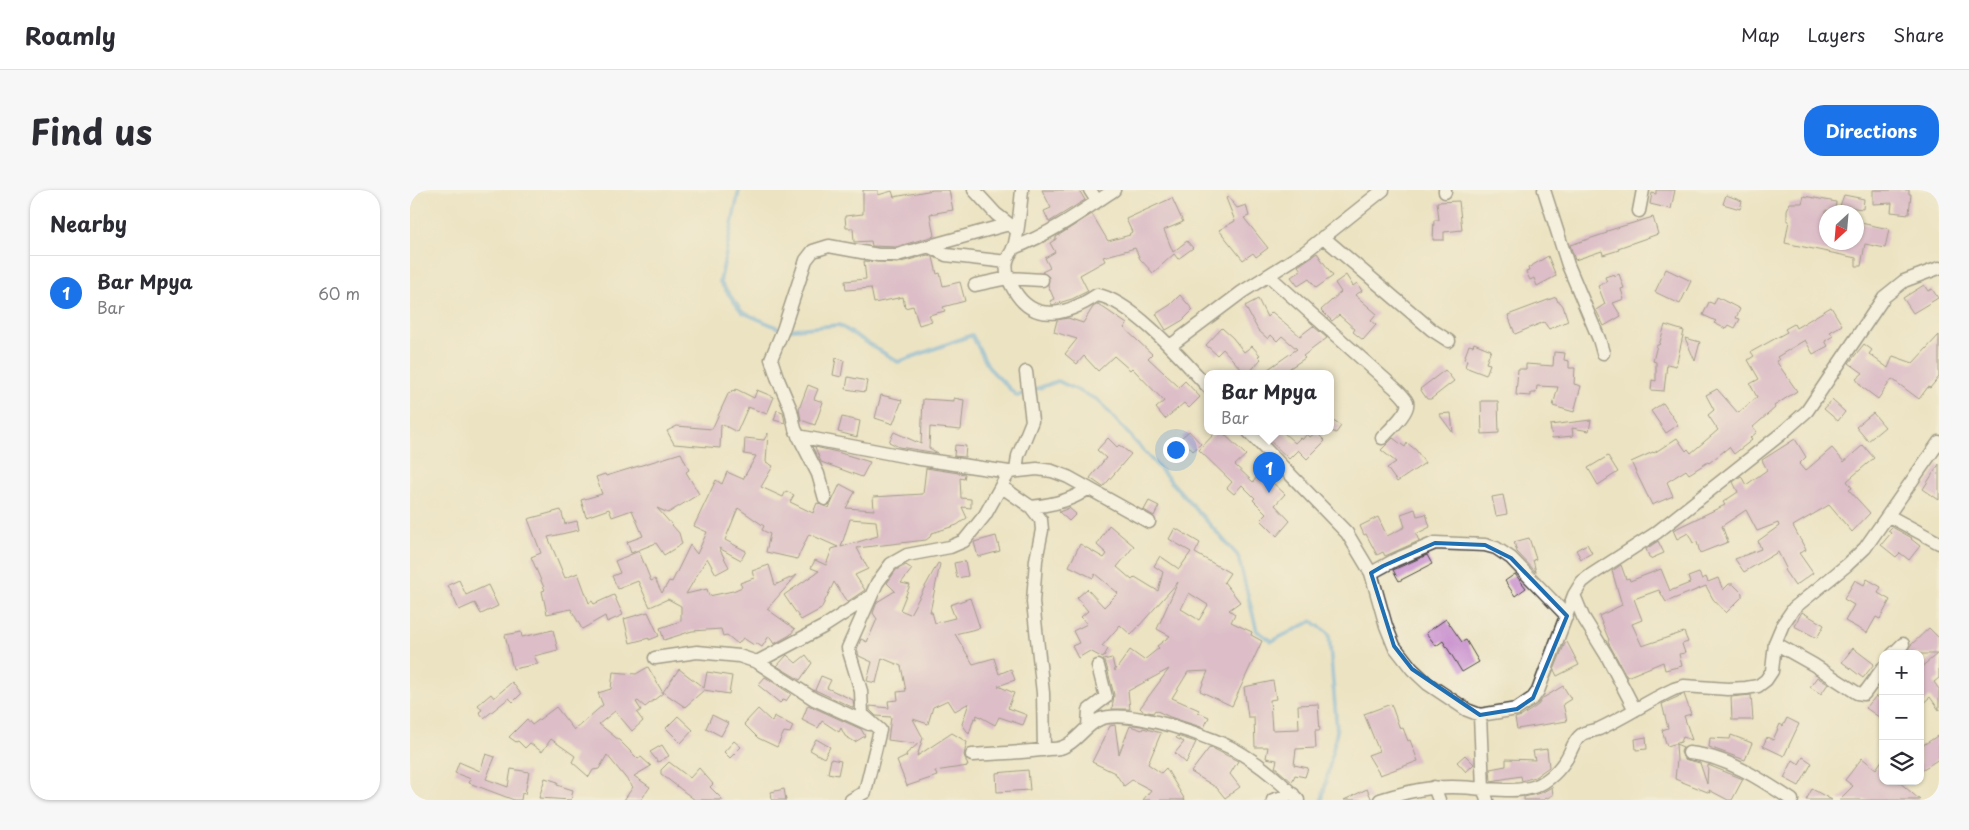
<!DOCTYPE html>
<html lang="en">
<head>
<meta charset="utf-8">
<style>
	body { margin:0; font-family:"Playpen Sans",sans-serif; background:#f7f7f7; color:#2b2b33 }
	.controls { position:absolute; right:15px; bottom:15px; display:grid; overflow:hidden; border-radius:10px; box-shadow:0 1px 4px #0004 }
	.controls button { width:45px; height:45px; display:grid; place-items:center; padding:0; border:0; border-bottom:1px solid #e1e1e2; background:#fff; color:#2b2b33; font:25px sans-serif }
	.compass { position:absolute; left:1409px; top:15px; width:45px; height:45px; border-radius:50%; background:#fff; box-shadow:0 1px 4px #0004; rotate:206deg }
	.you { position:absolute; left:765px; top:259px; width:18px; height:18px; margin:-12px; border:4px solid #fff; border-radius:50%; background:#1a73e8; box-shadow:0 0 0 8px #1a73e833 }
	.badge { display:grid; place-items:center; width:32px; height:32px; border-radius:50%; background:#1a73e8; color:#fff; font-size:16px; font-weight:700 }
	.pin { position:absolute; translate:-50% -41px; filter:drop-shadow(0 1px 2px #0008) }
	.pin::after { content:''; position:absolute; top:26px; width:18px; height:15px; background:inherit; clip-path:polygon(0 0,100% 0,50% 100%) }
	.popup { position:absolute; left:794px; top:180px; width:130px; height:65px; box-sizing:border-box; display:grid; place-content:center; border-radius:10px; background:#fff; filter:drop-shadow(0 1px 4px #0005); font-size:16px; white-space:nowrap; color:#7c7c81 }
	.popup b { font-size:19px; color:#2b2b33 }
	.popup::after { content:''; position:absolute; left:50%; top:100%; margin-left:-10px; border:10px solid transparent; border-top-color:#fff }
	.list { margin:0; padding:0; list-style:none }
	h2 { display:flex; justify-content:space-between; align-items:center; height:65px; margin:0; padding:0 20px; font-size:21px }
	h2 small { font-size:16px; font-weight:400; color:#7c7c81 }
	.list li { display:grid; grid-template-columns:32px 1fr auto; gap:15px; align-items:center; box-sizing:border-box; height:75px; padding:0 20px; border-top:1px solid #e1e1e2 }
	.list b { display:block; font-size:19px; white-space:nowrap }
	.list p { margin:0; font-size:16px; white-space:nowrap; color:#7c7c81 }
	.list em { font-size:16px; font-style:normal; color:#7c7c81 }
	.icon { flex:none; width:28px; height:28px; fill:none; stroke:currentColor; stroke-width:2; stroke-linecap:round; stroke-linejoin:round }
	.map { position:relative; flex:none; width:1529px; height:610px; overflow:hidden; border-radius:20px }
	header { display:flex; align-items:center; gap:30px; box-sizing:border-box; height:70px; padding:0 25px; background:#fff; border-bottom:1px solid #e1e1e2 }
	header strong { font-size:24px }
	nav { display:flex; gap:28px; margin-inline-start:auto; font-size:18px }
	.intro { display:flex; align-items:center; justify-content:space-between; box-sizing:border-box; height:120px; padding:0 30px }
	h1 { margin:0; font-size:35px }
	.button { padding:12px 22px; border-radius:20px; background:#1a73e8; color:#fff; font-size:18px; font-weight:700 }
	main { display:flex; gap:30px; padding:0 30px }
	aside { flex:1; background:#fff; border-radius:20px; box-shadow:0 1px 4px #0004 }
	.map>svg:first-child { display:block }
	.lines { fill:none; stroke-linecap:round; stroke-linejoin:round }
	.stream { stroke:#67aadb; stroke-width:4 }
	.building { fill:#c88fce; fill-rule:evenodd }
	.minor-casing { stroke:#484742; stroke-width:15 }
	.minor { stroke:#fff; stroke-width:12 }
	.marked { fill:none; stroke:#1f6fb2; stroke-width:4; stroke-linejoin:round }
</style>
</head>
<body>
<header>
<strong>Roamly</strong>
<nav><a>Map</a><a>Layers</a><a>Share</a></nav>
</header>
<div class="intro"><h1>Find us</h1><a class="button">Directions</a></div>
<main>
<aside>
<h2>Nearby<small></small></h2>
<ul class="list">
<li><span class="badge">1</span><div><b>Bar Mpya</b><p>Bar</p></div><em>60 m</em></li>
</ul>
</aside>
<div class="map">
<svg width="1529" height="610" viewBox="0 0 1529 610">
	<rect width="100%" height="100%" fill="#fbf7ec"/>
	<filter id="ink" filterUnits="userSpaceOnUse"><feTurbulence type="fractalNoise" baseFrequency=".02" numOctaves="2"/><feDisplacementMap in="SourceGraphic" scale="10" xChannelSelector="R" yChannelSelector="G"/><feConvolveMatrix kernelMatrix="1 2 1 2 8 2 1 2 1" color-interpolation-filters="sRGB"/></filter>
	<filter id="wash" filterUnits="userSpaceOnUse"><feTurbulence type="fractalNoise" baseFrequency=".0096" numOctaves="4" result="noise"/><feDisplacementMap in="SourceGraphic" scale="20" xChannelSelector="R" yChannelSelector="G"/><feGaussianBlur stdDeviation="1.12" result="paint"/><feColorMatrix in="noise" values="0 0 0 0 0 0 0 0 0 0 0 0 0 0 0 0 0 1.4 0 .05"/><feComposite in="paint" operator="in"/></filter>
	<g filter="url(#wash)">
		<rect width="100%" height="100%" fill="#ece3c3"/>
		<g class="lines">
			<path class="stream" d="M329 0 310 92 332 122 373 140 429 135 488 172 562 145 579 178 607 206 648 191 688 210 828 366 847 441 862 451 902 431 919 444 927 541 912 610"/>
		</g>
		<g id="blocks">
			<path class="building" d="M453 0H468V5L482 1 484 7 523 0H539L543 20 520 24 524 46 486 57 462 56 461 51 444 52 443 38H436L435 26 453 24Z
				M632 0H669L675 10 639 32 634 21 641 18Z
				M1246 0H1265L1261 19 1240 14 1242 3 1246 4Z
				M1463 0H1499V4H1501L1499 24 1481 22 1482 13 1463 14Z
				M1316 5 1332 11 1330 19 1313 14Z
				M1434 5 1454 9 1453 19 1430 16Z
				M1394 6 1426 12 1425 22 1416 20V52H1446V32L1479 39 1475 58 1455 54 1451 76H1446V68L1375 53 1379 31H1377V20L1380 13H1392Z
				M818 7 827 18 836 15 839 26 834 28 858 58 846 67 843 63 833 70 809 40 825 31 816 8Z
				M762 8 773 32 754 40 763 62 777 51 783 58 768 69 764 64 743 83 730 69 725 58 693 67 695 71 670 85 678 101 662 109 642 115 640 111 644 109 638 95 639 87 632 82 640 78 635 68 645 62 640 53 646 49V47L682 24 698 51 720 45 719 44 722 42 716 29Z
				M1049 11 1052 40 1034 42V50H1023L1024 30H1029L1027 12Z
				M1243 27 1248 44 1208 58 1209 60 1193 65 1192 61 1165 70 1160 55 1197 43V41L1213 36Z
				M907 63 923 86 906 98 899 89 888 96 881 87 891 80 888 76Z
				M518 65 523 67 527 84 530 83 533 96 550 92 555 111 533 117 535 121 519 125 522 131 509 135 503 116 495 118 493 107 464 113 461 98 436 100 435 91 456 89 454 71 487 73Z
				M1138 66 1146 86 1127 96 1124 88 1120 90 1116 82 1119 81 1118 78Z
				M1256 79 1281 91 1270 114 1245 102Z
				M1204 84 1205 86 1209 84 1214 98 1211 99 1214 109 1203 113 1211 126 1194 136 1186 120 1195 114 1188 96 1197 92 1195 87Z
				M936 85 943 96 947 93 952 101 945 105 967 124 961 131 966 135 953 150 943 142 945 139 929 125 922 131 911 120 931 102 925 93Z
				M1514 95 1518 101 1522 99 1528 108 1503 123 1493 108Z
				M770 105 783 120 773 130 756 140 746 124 760 115Z
				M1146 107 1148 112H1150L1153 116 1158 131 1139 139 1134 132 1105 144 1098 125Z
				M1307 107 1330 119 1326 128 1330 129 1325 138 1319 135 1316 139 1304 133 1306 131 1293 125 1299 112 1304 114Z
				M848 109 857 127 862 122 890 146 903 136 917 148 893 166 895 168 871 184H851L887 159 872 146 867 151 861 145 858 149 848 140 835 116Z
				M688 114 717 134 714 138 742 164 738 168 769 197 775 191 790 207 779 218 774 213 755 229 746 218 754 211 722 178 720 180 704 166 688 181 674 166 667 174 655 164 667 149 644 142 647 130 658 128 673 133 683 117Z
				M1421 117 1432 135 1420 142 1423 146 1415 151 1418 156 1403 164 1395 150 1367 167 1369 170 1366 171 1387 201 1364 216 1365 218 1343 237 1347 242 1340 248 1342 250 1324 264 1319 257 1299 273 1298 272 1279 284 1276 280 1257 292 1263 306 1242 315 1221 272 1243 262 1244 263 1267 248 1276 261 1278 259 1281 263 1308 240 1298 225 1304 220 1296 205 1307 199 1328 223 1347 207 1340 194 1349 189 1338 170 1344 166 1341 162 1377 142 1375 139 1384 134 1386 138Z
				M1255 135 1274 141 1266 176 1257 174 1254 201 1241 200 1242 190 1246 191V172L1243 171 1247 155H1249Z
				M812 138 823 148 834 162 842 156 850 165 848 166 851 169 839 183 835 179 832 180 813 159 807 165 796 155Z
				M1529 145V187L1520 198 1518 197 1509 209 1482 189 1468 209 1452 197 1446 189 1453 183 1439 173 1454 154 1462 160 1459 164 1478 178 1483 166 1503 173Z
				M1275 148 1290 152 1285 171Z
				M1064 153 1081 160 1076 173 1080 174 1076 185 1055 177 1057 170 1054 169 1059 155 1063 156Z
				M1144 162 1155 163 1154 170 1159 171V178H1165L1164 194 1171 196 1164 222 1143 216 1148 197 1127 196 1126 203H1121V206L1106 205 1108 179H1116V174L1143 176Z
				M426 168 434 170 431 187 423 185Z
				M1035 180 1044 191 1021 209H1017L1010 199Z
				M438 187 457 191 455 202 436 199Z
				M398 195 408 199 404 209 413 212 405 235 391 230 389 219Z
				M326 199 344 208 347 200 364 207 357 224 338 217 327 242 311 234 310 258 264 254 257 241 267 236 302 239 319 202 321 203 322 200 325 201Z
				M471 205 492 210 483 234 465 228Z
				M544 208 554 210 551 240 520 237 519 258 528 263 489 257 479 252 484 242 511 254 513 209 544 211Z
				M1422 210 1435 222 1428 231 1414 219Z
				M1071 211H1088L1089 243 1072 244Z
				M1253 213 1268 235 1256 243 1241 221Z
				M367 220 373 222 375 233 364 230Z
				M1041 223 1043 243 1029 224Z
				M1463 223 1475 237 1458 251 1446 237Z
				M432 227 450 231 447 247 428 242Z
				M920 229 931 236 926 243 920 240Z
				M1181 230 1179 241 1162 238 1163 246 1142 248 1140 235Z
				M779 241 791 254 783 261 771 248Z
				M806 242H812L836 265 825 275 843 292 848 286 854 292 856 289 860 294 862 292 875 304 865 315 880 331 867 346 851 330 857 324 843 310 845 308 832 295 824 304 817 298 822 292 789 260Z
				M860 242H873L885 253 890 248 892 250 897 244 900 247 906 242 915 251 897 269 888 260 879 269 855 246Z
				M358 243 356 272 363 276 351 297 373 307 376 301 384 305 380 312 403 323 407 313 419 318 430 294 445 302 436 318 464 320 463 307 513 304 516 278 555 284 554 289 550 288 551 308 561 309V318L552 317 557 328 547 335 522 343 520 347 516 350 447 358 458 379 445 385 455 400 437 412 424 392 411 419 391 430 374 405 409 381 401 378 405 370 416 375 422 359 428 357 399 344 387 369 356 362 360 344 352 340 354 336 328 318 315 350 336 361 331 370 309 358 319 377 306 384 297 368 276 404 297 399 299 406 323 401 332 397 330 393 344 388 342 381 359 375 365 395 387 385 357 419 385 439 380 445 364 454 359 446 352 457 346 453 344 455 333 448 328 454 317 445 313 446 311 439 282 441 254 450 250 438 271 431V416L258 409 240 417 228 391 208 399 202 386 210 383 205 371 229 361 241 391 245 389 252 403 259 391 262 392 280 355 287 364 297 342 284 336 306 290 312 294 317 282 333 289 346 266 334 264 335 248 354 250ZM440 329 466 331 468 346 431 357Z
				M698 248 707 257 709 255 721 264 693 297 680 288 696 268 687 260Z
				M983 248 995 257 997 253 1006 260 1015 273 987 292 977 278 986 272 971 260Z
				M1385 249 1396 267 1389 274 1395 281 1422 258 1434 272 1453 255 1464 268 1437 291 1442 298 1439 300 1460 323 1442 342 1419 315 1383 336 1396 360 1389 363 1403 383 1385 396 1374 380 1376 378 1368 362 1334 382 1325 369 1351 359 1348 351 1369 336 1368 333 1347 341 1336 320 1312 336 1318 352 1290 363 1287 352 1283 353 1278 343 1267 349 1263 340 1315 315 1313 312 1328 302 1323 292 1331 286 1336 295 1357 280 1352 270Z
				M545 255 556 256 555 267 544 266Z
				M405 257 427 262 460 272 452 287 411 272Z
				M271 263 279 280 276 282 289 304 258 323 247 318 269 343 272 354 254 365 246 353 221 363 217 352 233 346 222 320 202 327 199 319 176 327 171 310 192 304 186 287 195 284 196 286Z
				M1198 266 1208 282 1188 295 1178 278Z
				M1529 274V310L1513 299Z
				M1093 305 1097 324 1086 326 1082 307Z
				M739 311 749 316 744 326 734 320Z
				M659 318 666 324 659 331 649 322Z
				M1005 319 1007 326 1016 324 1020 337 1006 344 1009 351 975 366 973 362 967 365 956 344 954 345 950 336 968 327 977 346 995 337 991 324Z
				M151 320 155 334 167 331 169 340 138 347 155 388 168 383 179 413 182 411 184 414 204 405 213 425 197 432 195 426 172 439 161 419 137 424 132 401 135 400 121 367 131 363 118 329Z
				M699 335 724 356 707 377 722 390 725 387 748 401 753 382 744 376 750 366 769 379 781 362 759 349 765 338 790 353 785 363 820 383 814 392 830 412 819 420 825 424 821 432 842 442 841 445 852 451 822 516 790 501 798 481 778 482 762 508 789 520 788 522 799 527 794 538 760 527 745 520 743 523 733 521 730 518 759 479 718 501 720 519H702L704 505 696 474 693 470 702 468 705 481 720 460 734 470 749 458 747 456 760 446 747 439 768 392 721 445 710 435 692 456 698 459 693 468 680 461 668 468 662 456 669 453 663 441 677 434 671 427 678 421 667 408 677 399 694 417 708 403 685 384 683 388 659 376 670 354 694 368 697 364 687 355ZM779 403 798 415 789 430 771 419Z
				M1482 337 1502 348 1501 349 1510 356 1499 370 1490 363 1486 367 1471 355 1481 343 1478 341Z
				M586 346 590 361 568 367 564 352Z
				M1119 348 1126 369 1123 370 1126 382 1107 362 1104 352Z
				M1248 351 1254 363 1240 369 1236 359Z
				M1177 354 1182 363 1171 369 1166 360Z
				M1017 365 1022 374 989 391 983 380Z
				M555 371 558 386 547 388 544 373Z
				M528 373 530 374 520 422H522L525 433 545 428 540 415 560 408 570 438 545 444 563 474 584 468 589 484 601 479 605 490 588 496 604 503 598 518 617 525 613 535 589 527 585 535 567 525 566 529 564 528 559 544 552 534 559 513 545 521 538 510 523 517 518 534 503 529 513 548 507 566 542 543 557 552 554 565 558 576 525 581 527 586 497 596 487 571 497 566 496 564 508 554 478 550 481 527 466 526 460 520V516L479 518 478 511 488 510 487 502 496 501 491 476 472 468 466 493 457 491 462 472 449 466 447 459 451 449 457 452 467 429 463 423 467 412 485 401 477 393 486 380 496 375 502 379 491 393 500 395 490 420 500 424Z
				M1211 375 1216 389 1219 388 1220 391 1251 379 1260 401 1280 393 1278 387 1289 383 1292 389 1296 387 1298 392 1308 388 1313 400 1319 394H1323L1332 403V407L1316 423 1303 409 1296 396 1256 412 1249 400 1224 409 1232 430 1222 434 1232 456 1274 442 1278 452 1272 454 1275 463 1269 464 1272 476 1255 480 1253 472 1217 487 1198 452 1199 450 1189 426 1212 415 1202 381Z
				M1105 384 1116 398 1105 406 1095 391Z
				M1457 389 1471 397 1468 403 1480 410 1470 429 1466 427 1457 443 1435 431 1444 415 1434 409 1445 390 1454 395Z
				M49 390 56 405 78 395 88 416 71 424 65 413 49 420 38 395Z
				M238 422 249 446 239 450V448L220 453 214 429Z
				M1392 422 1414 435 1407 448 1384 436Z
				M1036 429 1052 452 1056 450 1069 472 1052 482 1033 451 1026 456 1016 443Z
				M1519 438 1529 448V488L1524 492 1529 499V520L1520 507 1510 516V478L1527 464H1495L1501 455Z
				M143 440 148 460 124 466 128 474 103 479 95 445 111 442 112 447Z
				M1157 452 1169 475 1147 486 1144 480 1155 453Z
				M1443 458 1464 474 1453 488 1432 472Z
				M377 465 386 473 396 465 402 473 390 490 367 476Z
				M238 477 253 503 235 517 228 511 226 512 231 520 227 523 233 531 222 541 205 521 189 534 210 551 228 569 231 567 241 576 224 586 240 597 231 610H214L223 597 197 565 189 579 183 580 179 587 162 572 165 566 141 549 132 562 120 553 115 558 108 551 106 552 99 547 117 529 122 535 146 517 164 540 193 515 188 503 201 499 203 482 226 484Z
				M269 479 294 498 297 482 322 486 319 504 294 500 275 517 253 502Z
				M411 486 421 490 417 498 443 510 444 518 405 500Z
				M355 487 381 504 376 511 373 510 370 513 348 495Z
				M1407 487 1418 494 1411 504 1400 497Z
				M863 491 866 509 860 510 862 540 889 539 888 515 908 514 910 540H905L906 558 886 559 884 575 898 578 895 587 885 585 882 592 868 580V578H865L867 570 856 568 858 557H845L844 527H838L834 497Z
				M102 492 111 504 103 512 99 508 74 528 69 522 72 520 68 515 81 504 84 508Z
				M1153 496 1161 509 1153 514 1157 531 1107 539 1105 528 1112 526 1128 515 1133 508Z
				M1274 504 1281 524 1274 526 1282 550 1273 547 1271 552 1257 556 1252 540 1258 538 1252 514Z
				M1341 505 1343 530H1322L1321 507Z
				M1466 506 1473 510V530L1456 518Z
				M981 514 990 539 993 538 998 551 1000 550 1008 571 970 585 958 565 969 561 954 524Z
				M398 515 451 539 455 546 445 552 435 546 431 538 429 542 412 531 408 538 392 530Z
				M348 519 362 532 364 526 383 536 380 543 374 542 367 557 348 548 334 534Z
				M302 525 318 533 311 546 296 538Z
				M268 526 283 540 271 553 256 538Z
				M1377 528 1389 534 1374 566 1353 556 1357 547 1363 550 1370 534 1373 536Z
				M705 535 709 564 720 536 732 540 733 538 751 543 738 574 751 583 756 578 775 610H733L741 600 722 590 714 596 705 583 682 572 700 536Z
				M1321 545 1342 553 1335 570 1299 557 1300 548 1320 549Z
				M1529 545V569L1510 581V557Z
				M767 546 786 552 776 573 765 563 774 552 766 548Z
				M1236 547 1237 559 1226 560 1225 549Z
				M406 549 420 557 414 568 400 560Z
				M324 551 331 557 320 568 314 562Z
				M1266 554 1273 557 1271 562 1274 569 1290 573 1297 594 1298 575 1333 589 1322 610H1318L1299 600 1300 603 1265 589 1267 570Z
				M252 555 259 566 248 572 240 562Z
				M800 557 828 571 820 584 830 597 815 608 807 598 781 582Z
				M1137 559 1139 577 1125 587 1112 591 1111 586 1081 591 1080 579 1096 576V569L1125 570 1123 561Z
				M76 564 85 567 76 589 98 597 101 579 119 582 115 604 112 603 111 610H104L59 593 61 589 45 583 49 572 70 581Z
				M1055 565 1064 574 1056 582 1047 572Z
				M1393 567 1402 573 1389 596 1374 588 1383 570 1389 574Z
				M1452 568 1466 579 1473 569V591H1488L1510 610H1429L1443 596 1435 590Z
				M421 569 431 571 428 585 418 583Z
				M259 572 280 588 289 578 303 594 300 597 313 610H285L251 584V580Z
				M618 580 620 600 587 602 586 583Z
				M135 588 148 592 147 595 163 600 161 610 129 608Z
				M1142 597 1143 605 1133 610H1114V607L1131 603Z
				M374 599 376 610H362L361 602Z
				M957 599 962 610H934Z
				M1402 599 1422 610H1396Z"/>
		</g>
	</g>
	<g filter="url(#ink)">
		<use href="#blocks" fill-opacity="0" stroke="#484742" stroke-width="1"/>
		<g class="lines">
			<g class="minor-casing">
				<path id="minor" d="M564 0 586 24 604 38
					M612 0C610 19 609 39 604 57 602 62 598 66 597 71 595 81 599 92 604 100 625 136 660 123 687 105 721 110 774 171 798 197
					M680 0 687 11
					M1035 0V2
					M1134 0 1158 75 1189 149 1193 163
					M1229 21 1233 0
					M913 47 1022 140 1039 151
					M520 57 536 65 597 72
					M603 58C639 45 673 21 704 0
					M859 86 987 200C990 203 995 208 997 212 1000 222 978 241 972 248
					M565 95 598 88 632 90
					M760 156 832 102 895 62 973 0
					M839 242 937 343 961 383 976 436 984 456 1002 479 1018 494 1057 520 1070 525 1107 519 1123 508 1128 501 1164 405 1172 392 1181 385 1246 343 1371 244 1397 221 1474 107 1494 91 1529 78
					M388 246 504 268 599 282
					M606 281 608 266 622 231 616 182
					M592 297 621 317C641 315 663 311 678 298
					M415 309 408 284 385 239 381 220 367 187 361 169 373 140 396 70 403 61 419 56 468 65H487L599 34
					M621 317 631 330 632 340 626 370 623 412 633 503 634 560
					M1479 326 1529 353
					M961 383 985 370 1025 353 1075 355 1086 358 1101 368 1157 426
					M1164 405 1173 427 1197 466 1225 520
					M1365 453 1404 475 1447 503 1454 504 1473 478
					M1483 464 1493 454
					M245 468 287 462 329 466 347 472 404 509 459 534
					M347 472 413 437 461 406
					M1070 525 1073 599C1110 601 1132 604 1155 571 1161 563 1163 551 1171 545 1176 541 1184 541 1189 539 1215 527 1238 511 1264 499L1274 496 1318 499 1336 498 1348 496 1356 490 1362 481 1365 453 1373 434 1384 418 1437 375 1455 358 1529 252
					M678 537 679 520 696 507 688 476
					M470 540 452 524 451 501 438 458 467 393 481 374 497 365 540 357 554 351 575 325 599 282 627 279 642 281 658 287 739 332
					M1279 563C1316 566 1352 590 1382 610
					M562 565C587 563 613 563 638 559 642 559 649 559 653 557 667 552 675 535 690 529 719 518 806 547 832 564 852 576 872 593 888 610
					M1024 597 1029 610
					M441 610 455 602 470 540
					M863 610 883 604
					M970 610C1007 598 1034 594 1073 599L1077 610"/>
			</g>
			<use href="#minor" class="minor"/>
		</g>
	</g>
	<path d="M0 0H1529V610H0ZM1025 353 1075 355 1101 368 1157 426 1123 508 1107 519 1070 525 1002 479 984 456 961 383 973 376Z" fill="#ece3c3" fill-opacity=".55" fill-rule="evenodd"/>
	<path class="marked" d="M1025 353 1075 355 1101 368 1157 426 1123 508 1107 519 1070 525 1002 479 984 456 961 383 973 376Z"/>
</svg>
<div class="controls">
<button>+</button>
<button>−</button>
<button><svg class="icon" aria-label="layers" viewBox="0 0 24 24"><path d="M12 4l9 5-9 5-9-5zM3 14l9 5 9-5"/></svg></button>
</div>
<svg class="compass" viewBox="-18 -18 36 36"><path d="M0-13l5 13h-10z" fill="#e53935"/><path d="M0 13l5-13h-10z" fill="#7c7c81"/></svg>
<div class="you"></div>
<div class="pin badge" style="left:859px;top:303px">1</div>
<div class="popup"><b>Bar Mpya</b>Bar</div>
</div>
</main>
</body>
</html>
